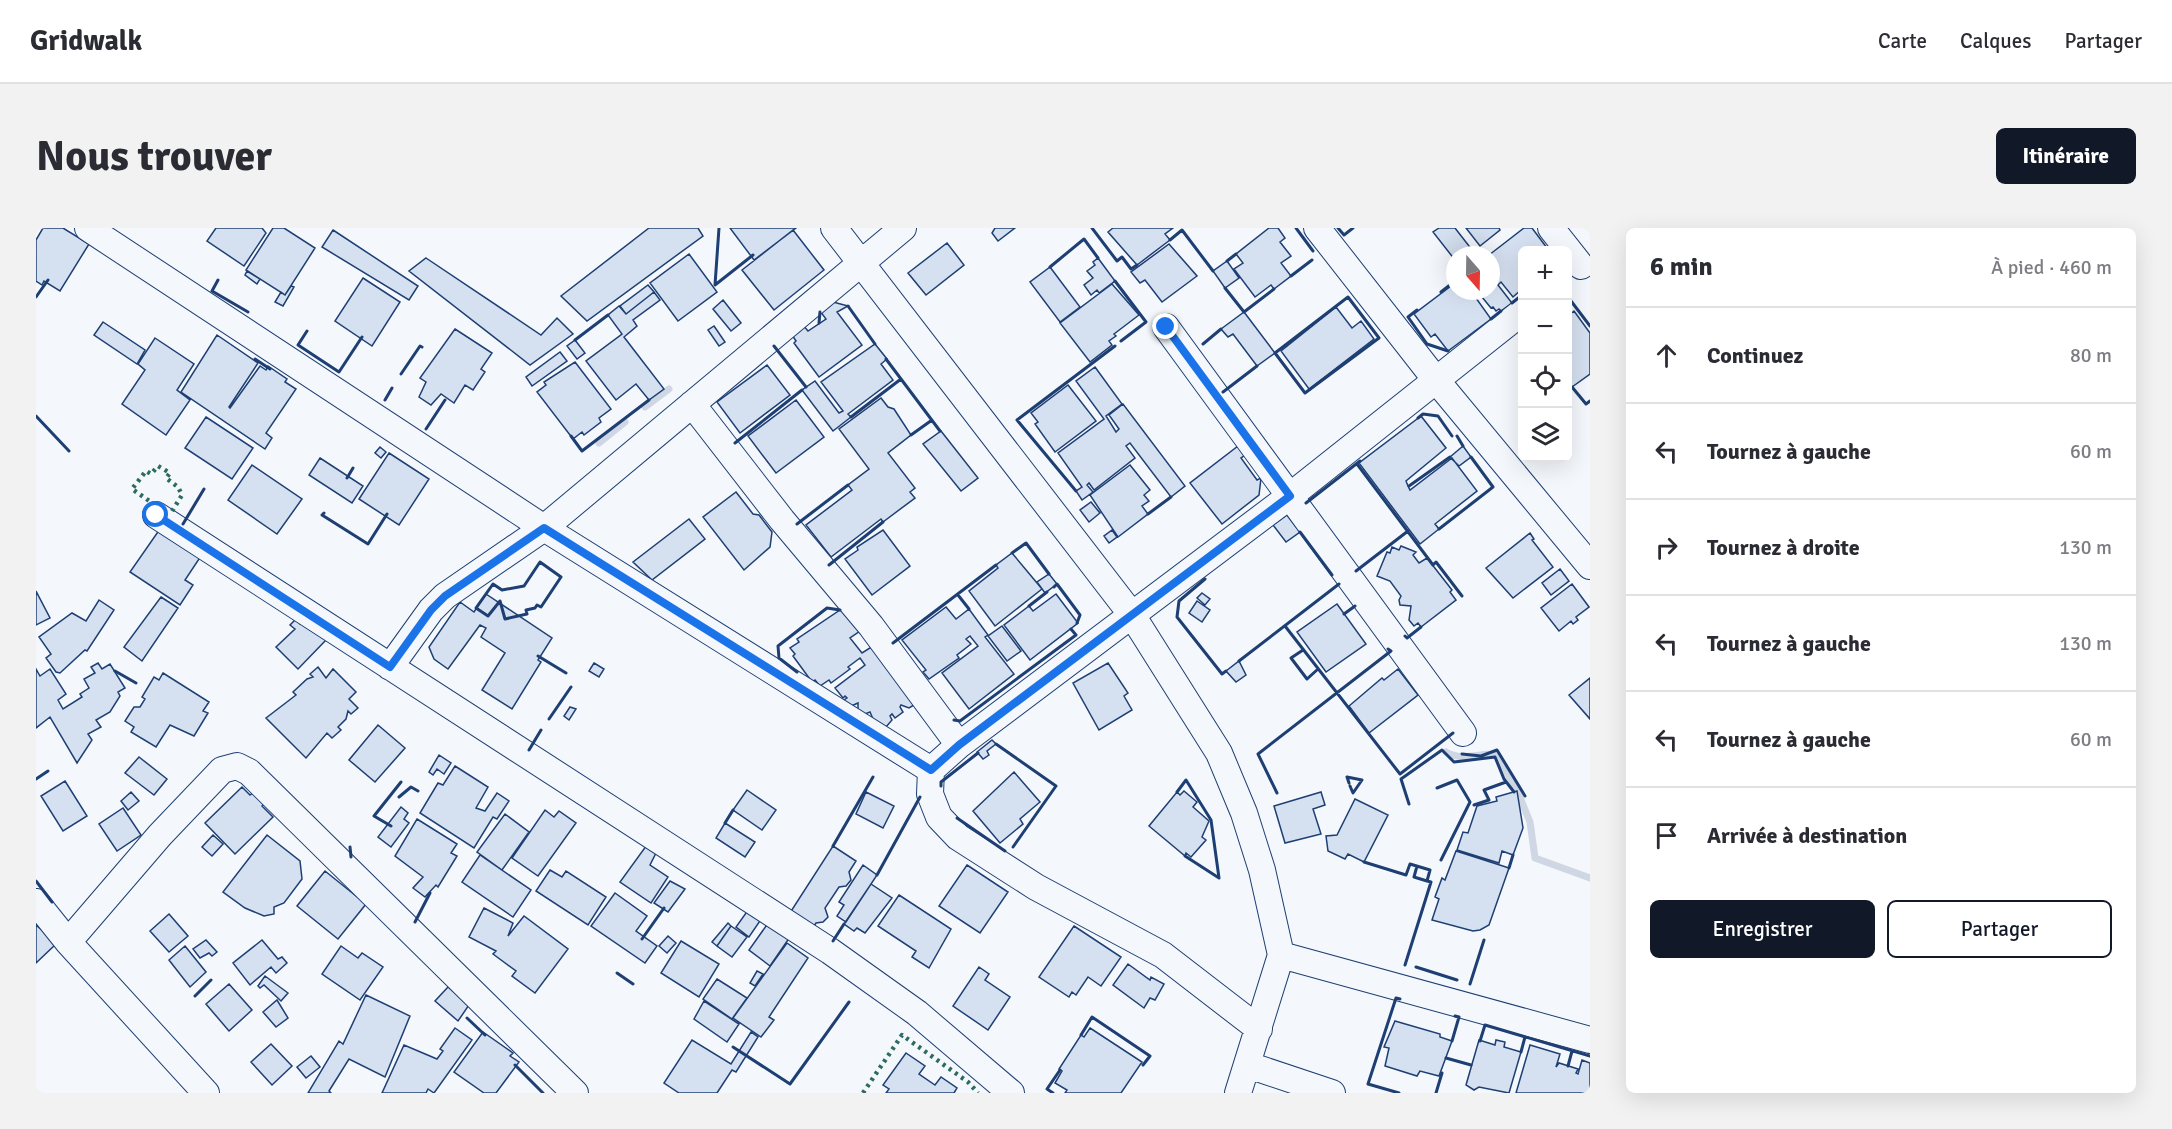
<!DOCTYPE html>
<html lang="fr">
<head>
<meta charset="utf-8">
<style>
	body { margin:0; font-family:Signika,sans-serif; background:#f2f2f3; color:#2b2b33 }
	.controls { position:absolute; right:18px; top:18px; display:grid; overflow:hidden; border-radius:9px; box-shadow:0 6px 24px #0002 }
	.controls button { width:54px; height:54px; display:grid; place-items:center; padding:0; border:0; border-bottom:2px solid #e1e1e2; background:#fff; color:#2b2b33; font:30px sans-serif }
	.compass { position:absolute; left:1410px; top:18px; width:54px; height:54px; border-radius:50%; background:#fff; box-shadow:0 6px 24px #0002; rotate:160deg }
	.stop { position:absolute; width:18px; height:18px; margin:-14px; border:4px solid #1a73e8; border-radius:50%; background:#fff }
	.stop.end { background:#1a73e8; border-color:#fff; box-shadow:0 2px 6px #0008 }
	.list { margin:0; padding:0; list-style:none }
	h2 { display:flex; justify-content:space-between; align-items:center; height:78px; margin:0; padding:0 24px; font-size:26px }
	h2 small { font-size:20px; font-weight:400; color:#7c7c81 }
	.list li { display:grid; grid-template-columns:39px 1fr auto; gap:18px; align-items:center; box-sizing:border-box; height:96px; padding:0 24px; border-top:2px solid #e1e1e2 }
	.list b { display:block; font-size:22px; white-space:nowrap }
	.list em { font-size:20px; font-style:normal; color:#7c7c81 }
	.actions { display:flex; gap:12px; padding:18px 24px }
	.actions a { flex:1; padding:14px 0; border:2px solid #111827; border-radius:9px; text-align:center; font-size:21px; color:#111827 }
	.actions .main { background:#111827; color:#fff }
	.icon { flex:none; width:33px; height:33px; fill:none; stroke:currentColor; stroke-width:2; stroke-linecap:round; stroke-linejoin:round }
	.map { position:relative; flex:none; width:1554px; height:865px; overflow:hidden; border-radius:9px }
	header { display:flex; align-items:center; gap:36px; box-sizing:border-box; height:84px; padding:0 30px; background:#fff; border-bottom:2px solid #e1e1e2 }
	header strong { font-size:28px }
	nav { display:flex; gap:33px; margin-inline-start:auto; font-size:21px }
	.intro { display:flex; align-items:center; justify-content:space-between; box-sizing:border-box; height:144px; padding:0 36px }
	h1 { margin:0; font-size:42px }
	.button { padding:15px 27px; border-radius:9px; background:#111827; color:#fff; font-size:21px; font-weight:700 }
	main { display:flex; gap:36px; padding:0 36px }
	aside { flex:1; background:#fff; border-radius:9px; box-shadow:0 6px 24px #0002 }
	.map>svg:first-child { display:block }
	.lines { fill:none; stroke-linecap:round; stroke-linejoin:round }
	.stream { stroke:#cfd7e4; stroke-width:7 }
	.building { fill:#d5e0f0; stroke:#1d3f73; stroke-width:1.5 }
	.minor-casing { stroke:#1d3f73; stroke-width:28 }
	.minor { stroke:#f4f7fb; stroke-width:26 }
	.hedge { stroke:#2c6c60; stroke-width:4.5; stroke-dasharray:3 4.5; stroke-linecap:butt }
	.wall { stroke:#1d3f73; stroke-width:3 }
	.route { stroke:#1a73e8; stroke-width:8 }
</style>
</head>
<body>
<header>
<strong>Gridwalk</strong>
<nav><a>Carte</a><a>Calques</a><a>Partager</a></nav>
</header>
<div class="intro"><h1>Nous trouver</h1><a class="button">Itinéraire</a></div>
<main>
<div class="map">
<svg width="1554" height="865" viewBox="0 0 1554 865">
	<rect width="100%" height="100%" fill="#f4f7fb"/>
	<g class="lines">
		<path class="stream" d="M609 179 633 161
			M563 215 589 194
			M1410 524C1428 535 1448 522 1461 528L1481 562 1494 594 1499 630 1554 650"/>
	</g>
	<path class="building" d="M7 0H27L53 16 24 63 8 53 6 57 0 53V12Z
		M180 0H226L230 5 208 38 171 13Z
		M237 0H248L279 20 249 67 210 42Z
		M613 0H662L667 8 551 93 525 68Z
		M694 0H760L718 32Z
		M959 0H979L962 13 956 5Z
		M1077 0H1137L1129 6 1134 12 1101 37 1072 4Z
		M1233 0H1242L1249 10 1244 14 1255 28 1245 35 1255 48 1238 61 1235 57 1219 69 1198 41 1207 35 1200 26Z
		M1403 0H1419L1440 27H1419V32L1397 4Z
		M1430 0H1463L1464 2 1444 18Z
		M1488 0H1496L1511 20 1509 22H1486V61L1477 69 1465 54 1462 57 1476 75 1465 83 1463 81 1460 83 1457 79 1455 80 1441 63H1455L1453 27Z
		M297 2 382 58 373 72 286 19Z
		M757 2 788 42 738 82 706 42Z
		M911 15 928 37 890 67 872 45Z
		M1133 16 1161 48 1126 74 1109 52 1104 55 1095 44Z
		M653 26 681 64 642 93 614 55Z
		M390 30 505 107 521 90 537 106 494 137 373 43Z
		M1062 30 1079 53 1063 65 1061 62 1055 67 1048 57 1057 50 1051 43 1059 37 1057 34Z
		M1191 33 1203 50 1189 60 1177 43Z
		M1014 39 1044 79 1024 94 994 54Z
		M211 43 224 51 221 56 209 47Z
		M327 50 364 74 336 118 299 93Z
		M1419 55V63H1435L1455 91 1412 123 1399 106 1395 109 1378 86Z
		M1076 56 1103 87 1078 106 1080 108 1073 113 1076 117 1054 134 1024 95Z
		M612 57 618 64 590 86 584 78Z
		M255 58 258 59 247 78 239 74 245 64 249 67Z
		M618 64 624 72 597 92 601 98 588 109 628 161 613 172 600 156 580 172 550 133 586 106 572 87 583 78 590 86Z
		M687 72 705 95 695 103 677 81Z
		M797 74 812 78 801 84 826 117 783 149 758 115 760 113 754 104 766 96 772 103 790 91 784 83Z
		M1300 79 1316 100 1325 93 1338 111 1273 161 1245 123Z
		M1538 83 1554 105V146L1536 159 1532 153V88Z
		M1208 84 1239 125 1221 138 1197 106 1192 109 1185 101Z
		M67 94 109 122 101 136 58 107Z
		M678 98 689 114 683 118 672 102Z
		M419 101 456 125 445 141 449 144 437 162 429 157 418 175 405 166 395 177 383 169 390 154 384 150Z
		M181 107 222 135 193 179 194 180 224 138 230 142 232 138 251 151 249 154 260 161 230 205 236 210 229 221 145 164Z
		M119 110 158 136 141 162 154 172 130 207 86 176 109 142 102 136Z
		M539 112 549 125 541 131 531 118Z
		M839 116 851 131 845 136 857 152 812 186 815 189 797 203 766 162 779 153 803 185 807 183 785 154Z
		M524 124 531 133 496 158 490 149Z
		M539 134 575 181 563 190 565 194 548 207 546 204 537 211 501 164 510 157 508 154Z
		M731 137 754 167 704 205 681 174Z
		M1059 139 1086 176 1070 188 1080 204 1083 201 1073 187 1087 176 1149 258 1135 269 1094 215 1090 218 1099 230 1058 262 1053 255 1051 257 1057 264 1046 272 1040 263 1046 259 1022 225 1068 191 1040 153Z
		M1032 157 1060 193 1019 224 999 196 1002 194 995 185Z
		M845 170 852 179 858 181 875 207 852 225 879 260 874 264 879 270 847 294 845 291 795 329 770 297 816 262 812 257 833 241 803 201Z
		M760 172 788 209 740 245 712 208Z
		M1385 188 1410 220 1370 253 1372 258 1374 262 1416 230 1441 263 1399 296 1403 301 1384 316 1323 235Z
		M170 189 217 220 196 251 149 220Z
		M905 203 942 250 925 263 887 216Z
		M1202 218 1209 227 1205 230 1221 252 1225 250 1223 267 1186 296 1154 255Z
		M1427 218 1435 229 1423 238 1414 229Z
		M344 219 350 224 345 230 339 225Z
		M353 225 393 251 363 297 323 271Z
		M284 230 327 258 316 275 273 247Z
		M216 237 266 271 241 306 192 272Z
		M1094 237 1114 262 1108 267 1113 273 1106 278 1112 286 1082 309 1054 267Z
		M700 264 717 286 723 287 736 304 734 319 708 342 667 289Z
		M1055 274 1064 285 1053 294 1044 282Z
		M1251 287 1264 304 1250 314 1237 297Z
		M653 291 669 311 616 352 597 334Z
		M126 298 167 325 149 352 157 357 144 377 94 344Z
		M847 302 874 338 836 367 809 331 822 322 821 319Z
		M1076 302 1081 309 1073 315 1068 308Z
		M1494 305 1498 311 1496 312 1517 339 1477 370 1450 340Z
		M1365 318 1380 324 1377 327 1383 335 1391 330 1416 362 1414 364 1420 372 1385 399 1382 395 1378 398 1373 392 1375 378 1364 377 1363 372 1365 368 1354 353 1341 348 1351 324 1354 325 1356 319 1363 322Z
		M976 325 1006 361 959 398 933 363 962 340 960 337Z
		M1524 341 1533 353 1515 367 1506 355Z
		M1013 346 1021 356 1009 365 1001 354Z
		M1536 356 1553 379 1540 389 1542 392 1537 396 1535 393 1523 403 1505 380Z
		M0 363 14 390 0 397Z
		M1166 365 1174 371 1169 377 1161 370Z
		M450 366 516 410 502 432 505 434 476 481 446 462 469 425 445 409 450 400 444 397 412 441 398 431 393 419 424 374 438 384Z
		M1020 366 1042 395 994 432 968 397 993 378 997 383Z
		M125 369 142 380 106 433 88 419Z
		M63 372 78 382 51 423 49 422 24 445 20 444 10 430 15 426 3 409 36 385 50 393Z
		M1161 373 1174 382 1166 394 1153 385Z
		M1301 376 1330 416 1290 444 1261 404Z
		M910 379 920 391 933 381 952 407 949 409 978 446 933 481 906 445 942 418 934 408 930 411 935 416 921 427 923 430 893 451 887 444 890 442 866 412Z
		M807 380 824 403 814 410 826 425 837 418 878 477 873 480 865 477 864 479 867 484 859 490 856 486 854 488 856 492 850 499 837 491 834 484 829 486 822 482V475L813 479 808 472 811 470 809 468 807 470 799 460 829 437 824 430 812 439 814 441 795 455 793 452 784 458 779 452 776 454 757 428 759 426 754 420 763 414 761 411Z
		M260 391 264 396 269 391 290 412 262 441 240 419 259 401 254 397Z
		M966 398 985 423 971 433 952 408Z
		M1203 433 1210 447 1200 454 1190 443Z
		M62 435 66 441 74 436 89 460 82 464 84 468 74 484 60 492 65 499 52 506 56 512 41 535 14 489 0 500V441L4 448 14 441 30 466 22 472 27 481 46 469 44 466 53 460 48 451 59 445 55 439Z
		M558 435 568 441 563 449 553 443Z
		M1072 435 1092 465 1088 468 1096 482 1063 502 1037 455Z
		M282 439 290 450 297 441 320 464 313 471 322 480 315 486 312 483 310 491 302 499 305 502 296 510 291 505 270 530 230 490 260 467 257 464 271 451 277 449 274 446Z
		M1362 441 1382 467 1333 505 1313 478 1346 450 1348 452Z
		M127 445 173 474 167 483 172 485 158 508 134 497 120 519 95 504 98 499 89 493 98 479H104L109 471 106 469 118 449 123 452Z
		M1554 450V491L1533 467Z
		M534 479 540 481 533 492 528 488Z
		M342 497 369 520 339 554 313 532Z
		M956 512 960 516 951 523 953 527 947 531 941 524Z
		M403 527 415 535 408 546 401 541 397 547 393 544Z
		M103 529 131 551 118 567 89 545Z
		M419 538 452 559 440 580 449 583 461 565 473 573 461 591 457 589 438 620 384 585 402 555 407 557Z
		M978 544 1004 574 984 591 987 596 964 615 937 583Z
		M29 553 51 588 27 603 5 568Z
		M206 559 214 567 218 564 229 575 226 578 237 589 199 626 169 595Z
		M711 562 740 582 726 602 697 582Z
		M1148 563 1161 574 1157 579 1173 593 1166 609 1170 612 1155 629 1150 625 1149 628 1113 598 1141 564 1144 567Z
		M1481 563 1487 600 1477 627 1466 623 1463 635 1421 622 1427 604 1432 605 1441 578 1461 573 1460 569Z
		M95 564 103 573 92 582 85 573Z
		M830 564 858 578 847 600 820 586Z
		M1285 564 1289 577 1277 581 1285 606 1249 615 1238 578Z
		M1319 571 1352 587 1328 634 1312 626 1309 631 1292 623 1290 608 1301 607Z
		M365 579 372 585 368 591 373 595 355 619 342 609Z
		M87 580 105 607 81 623 63 596Z
		M509 582 518 589 523 583 540 595 502 648 476 630Z
		M469 586 493 604 466 642 441 624Z
		M381 591 421 616 415 625 421 628 402 659 400 657 389 669 377 660 387 649 359 628Z
		M689 595 719 614 709 629 680 610Z
		M177 607 187 616 176 628 166 619Z
		M231 607 264 633 266 651 248 675 238 679V686L228 688 209 680 187 664Z
		M613 614 622 621 614 637 632 649 615 675 584 654Z
		M797 618 820 633 813 644 815 652 810 658 803 659 789 680 792 689 787 694 780 695 773 706 750 691Z
		M1420 623 1473 640 1453 697 1444 702 1437 703 1396 692 1403 671 1399 669 1406 650 1409 652Z
		M444 627 495 662 477 689 426 654Z
		M827 637 841 647 810 694 801 688 808 677 803 674Z
		M931 637 972 664 944 705 903 678Z
		M514 642 526 649 530 643 570 669 552 697 500 663Z
		M289 643 330 676 302 711 261 678Z
		M634 653 649 661 632 684 618 675Z
		M835 656 856 670 829 705 821 700 818 703 808 696Z
		M579 665 611 688 600 703 621 718 609 735 555 698Z
		M863 667 915 701 893 740 876 729 880 723 842 698Z
		M715 678 728 687 713 709 700 699Z
		M448 680 477 695 472 708 488 688 532 721 499 765 476 748 480 743 457 726 460 723 433 709Z
		M133 686 152 708 133 724 114 703Z
		M735 691 756 706 734 738 713 722Z
		M692 695 695 698 681 718 676 714Z
		M0 697 21 715 0 735Z
		M695 698 711 709 696 729 681 718Z
		M1038 698 1085 729 1065 758 1052 749 1040 767 1036 764 1033 769 1003 749Z
		M632 708 640 715 631 725 623 718Z
		M170 712 181 724 176 728 173 725 164 730 157 721Z
		M226 712 242 731 246 729 251 735 240 745 235 739 214 757 197 735Z
		M645 713 683 736 663 769 625 745Z
		M751 715 772 730 733 789 738 792 725 809 697 790Z
		M149 718 170 744 154 759 133 732Z
		M305 718 322 730 326 725 347 739 324 772 286 746Z
		M1092 736 1114 752 1115 749 1128 756 1119 772 1114 770 1108 780 1077 757Z
		M943 739 953 746 949 752 974 769 952 802 917 778Z
		M721 743 727 746 719 758 714 755Z
		M229 748 252 765 245 773 228 757 224 760 222 758Z
		M681 751 711 770 696 791 667 771Z
		M193 756 216 782 193 803 170 776Z
		M412 759 433 777 422 793 399 773Z
		M330 767 374 788 349 849 313 831 293 863 295 865H272L303 813 307 816Z
		M241 772 252 790 240 799 227 784Z
		M668 773 703 796 691 814 658 791Z
		M1359 793 1404 806V809L1416 813 1403 848 1384 843 1381 848 1349 838 1353 820 1348 819Z
		M419 800 436 812 398 865 392 861 390 865H346L368 817 401 831 407 823 404 821Z
		M1054 800 1106 834 1085 865H1029L1031 862 1019 855 1026 843 1023 841 1045 807 1048 809Z
		M447 804 477 825 474 828 483 834 460 865H448L418 844Z
		M715 804 722 809 700 844 696 842 681 865H643L628 855 656 812 695 836Z
		M1443 812 1459 817 1460 812 1469 814 1468 819 1485 824 1473 865 1443 859 1438 862 1430 857Z
		M235 816 256 838 236 857 215 834Z
		M1494 817 1524 826 1520 839 1523 835 1542 841 1540 845 1542 846 1546 832 1554 835V865H1480Z
		M870 825 889 838 883 846 899 857 905 849 921 860 918 865H850L853 861 847 857Z
		M275 828 284 839 270 850 261 839Z"/>
	<g class="lines">
		<g class="minor-casing">
			<path id="minor" d="M52 0 508 300 895 542 923 517 1254 268 1486 84
				M798 0 1096 387 1183 525 1208 585 1226 642 1245 727 1202 865
				M1281 0 1400 152 1554 338
				M1515 0 1545 38
				M1130 99 1427 505
				M656 176 746 292 835 398 923 517
				M120 287 794 723 881 785 975 865
				M354 439 395 382 409 368 508 300 867 0
				M895 542 894 566 903 589 922 609 1000 659 1127 727 1223 801
				M0 674 32 714 170 865
				M32 714 124 607 186 542 201 538 213 544 539 865
				M1245 727 1554 812
				M1212 837 1296 865"/>
		</g>
		<use href="#minor" class="minor"/>
		<path class="hedge" d="M119 277 96 261 110 243 115 246 122 238 134 245 130 250 142 259 146 267 135 285
			M827 865 866 807 932 854 942 865"/>
		<path class="wall" d="M683 0 679 57 717 27
			M1056 0 1081 33 1086 29 1095 41 1101 37
			M1260 0 1277 23
			M1302 0 1308 7 1317 0
			M1134 12 1146 2 1177 43
			M1191 33 1200 26
			M1014 39 1048 11 1062 30
			M1255 48 1276 32
			M182 52 176 63 212 84
			M1079 53 1110 94 1085 113
			M1189 60 1208 84 1238 61
			M1405 64 1419 53
			M0 69 12 52
			M1312 69 1343 110 1269 165 1239 125Z
			M1476 75 1486 67
			M1532 75 1535 73 1554 98
			M812 78 839 116
			M1381 82 1372 89 1391 116 1412 123
			M1455 91 1465 83
			M783 95 784 84
			M271 103 262 117 303 144 326 109
			M539 112 572 87
			M1167 116 1185 101
			M738 118 770 159
			M219 131 234 141
			M850 131 904 203
			M365 146 384 118 386 119
			M1536 159 1550 176 1554 173
			M1187 164 1221 138
			M349 172 356 160
			M0 188 33 223
			M815 189 865 151
			M1382 190 1387 186 1402 188 1416 208
			M390 201 409 172
			M875 207 896 192
			M535 208 546 223 613 172
			M1421 208 1427 218
			M699 215 766 162
			M1321 236 1397 337 1400 334 1426 368
			M311 250 317 240
			M1373 258 1414 229
			M1040 263 981 192 1079 118
			M1270 275 1324 233
			M288 285 286 287 332 316 351 286
			M1112 286 1135 269
			M147 296 168 261
			M761 296 812 257
			M1403 301 1457 259 1435 229
			M1264 304 1296 347
			M976 325 990 315 1013 346
			M504 334 525 349 505 379 501 377 499 380 490 382 491 386 469 391 464 373 452 388 440 380 457 356 466 362 488 358Z
			M793 337 847 294
			M1320 343 1372 303
			M1169 351 1143 373 1141 389 1186 446 1190 443
			M1018 359 1021 356 1044 387 1041 395
			M922 367 933 381
			M993 378 1011 364
			M1308 386 1319 378
			M1249 398 1364 546 1417 505
			M1369 408 1371 410 1385 399
			M857 415 960 337
			M1267 422 1255 430 1271 451 1282 441
			M502 428 530 445
			M1203 433 1303 356
			M79 443 100 455
			M761 444 743 430 742 418 791 380 804 382
			M513 491 535 459
			M918 492 924 493 1040 407 1035 401
			M960 516 1020 558 977 619
			M493 522 505 502
			M1426 526 1445 528 1461 522 1489 568
			M0 551 12 543
			M1313 555 1311 549 1326 552 1317 565 1314 558
			M905 558V554L942 525
			M1401 560 1421 552 1434 574 1405 632
			M1141 564 1150 552 1175 592 1183 650 1149 628
			M1241 565 1222 526 1355 423 1352 421
			M363 569 375 559 382 563
			M1373 576 1365 551 1406 522 1418 534 1459 529 1468 551 1478 564
			M1438 577 1453 572 1448 562 1470 554
			M921 590 969 623
			M689 595 697 582
			M355 598 338 588 365 554
			M797 618 837 549
			M314 619 315 629
			M1328 634 1370 647 1374 636 1394 642 1391 653 1395 654 1369 737
			M1381 638 1378 649 1391 653
			M1473 640 1477 627
			M841 647 884 569
			M0 653 16 674
			M379 694 394 665
			M606 711 628 680
			M797 713 808 696
			M1380 739 1421 752
			M581 745 597 756
			M1434 756 1448 712
			M159 768 175 752
			M431 790 449 807
			M1045 807 1056 789 1114 828 1107 837
			M1416 813 1423 789 1419 788
			M1444 813 1449 797 1554 828
			M697 819 754 856 813 774
			M1485 824 1489 809
			M1410 830 1435 837
			M479 837 507 865
			M1532 838 1536 823
			M1017 865 1011 861 1024 842
			M1363 865 1332 856 1360 770 1364 771
			M1400 865 1406 845"/>
	</g>
	<g class="lines">
		<path class="route" d="M120 287 354 439 395 382 409 368 508 300 895 542 923 517 1254 268 1130 99"/>
	</g>
</svg>
<div class="controls">
<button>+</button>
<button>−</button>
<button><svg class="icon" aria-label="locate" viewBox="0 0 24 24"><circle cx="12" cy="12" r="6"/><path d="M12 2v4M12 18v4M2 12h4M18 12h4"/></svg></button>
<button><svg class="icon" aria-label="layers" viewBox="0 0 24 24"><path d="M12 4l9 5-9 5-9-5zM3 14l9 5 9-5"/></svg></button>
</div>
<svg class="compass" viewBox="-18 -18 36 36"><path d="M0-13l5 13h-10z" fill="#e53935"/><path d="M0 13l5-13h-10z" fill="#7c7c81"/></svg>
<div class="stop" style="left:120px;top:287px"></div>
<div class="stop end" style="left:1130px;top:99px"></div>
</div>
<aside>
<h2>6 min<small>À pied · 460 m</small></h2>
<ul class="list">
<li><svg class="icon" aria-label="ahead" viewBox="0 0 24 24"><path d="M12 20V5M6 11l6-6 6 6"/></svg><div><b>Continuez</b></div><em>80 m</em></li>
<li><svg class="icon" aria-label="left" viewBox="0 0 24 24"><path d="M17 20v-9H6M10 6l-5 5 5 5"/></svg><div><b>Tournez à gauche</b></div><em>60 m</em></li>
<li><svg class="icon" aria-label="right" viewBox="0 0 24 24"><path d="M7 20v-9h11M14 6l5 5-5 5"/></svg><div><b>Tournez à droite</b></div><em>130 m</em></li>
<li><svg class="icon" aria-label="left" viewBox="0 0 24 24"><path d="M17 20v-9H6M10 6l-5 5 5 5"/></svg><div><b>Tournez à gauche</b></div><em>130 m</em></li>
<li><svg class="icon" aria-label="left" viewBox="0 0 24 24"><path d="M17 20v-9H6M10 6l-5 5 5 5"/></svg><div><b>Tournez à gauche</b></div><em>60 m</em></li>
<li><svg class="icon" aria-label="arrive" viewBox="0 0 24 24"><path d="M6 21V4h12l-3 4 3 4H6"/></svg><div><b>Arrivée à destination</b></div></li>
</ul>
<div class="actions"><a class="main">Enregistrer</a><a>Partager</a></div>
</aside>
</main>
</body>
</html>
